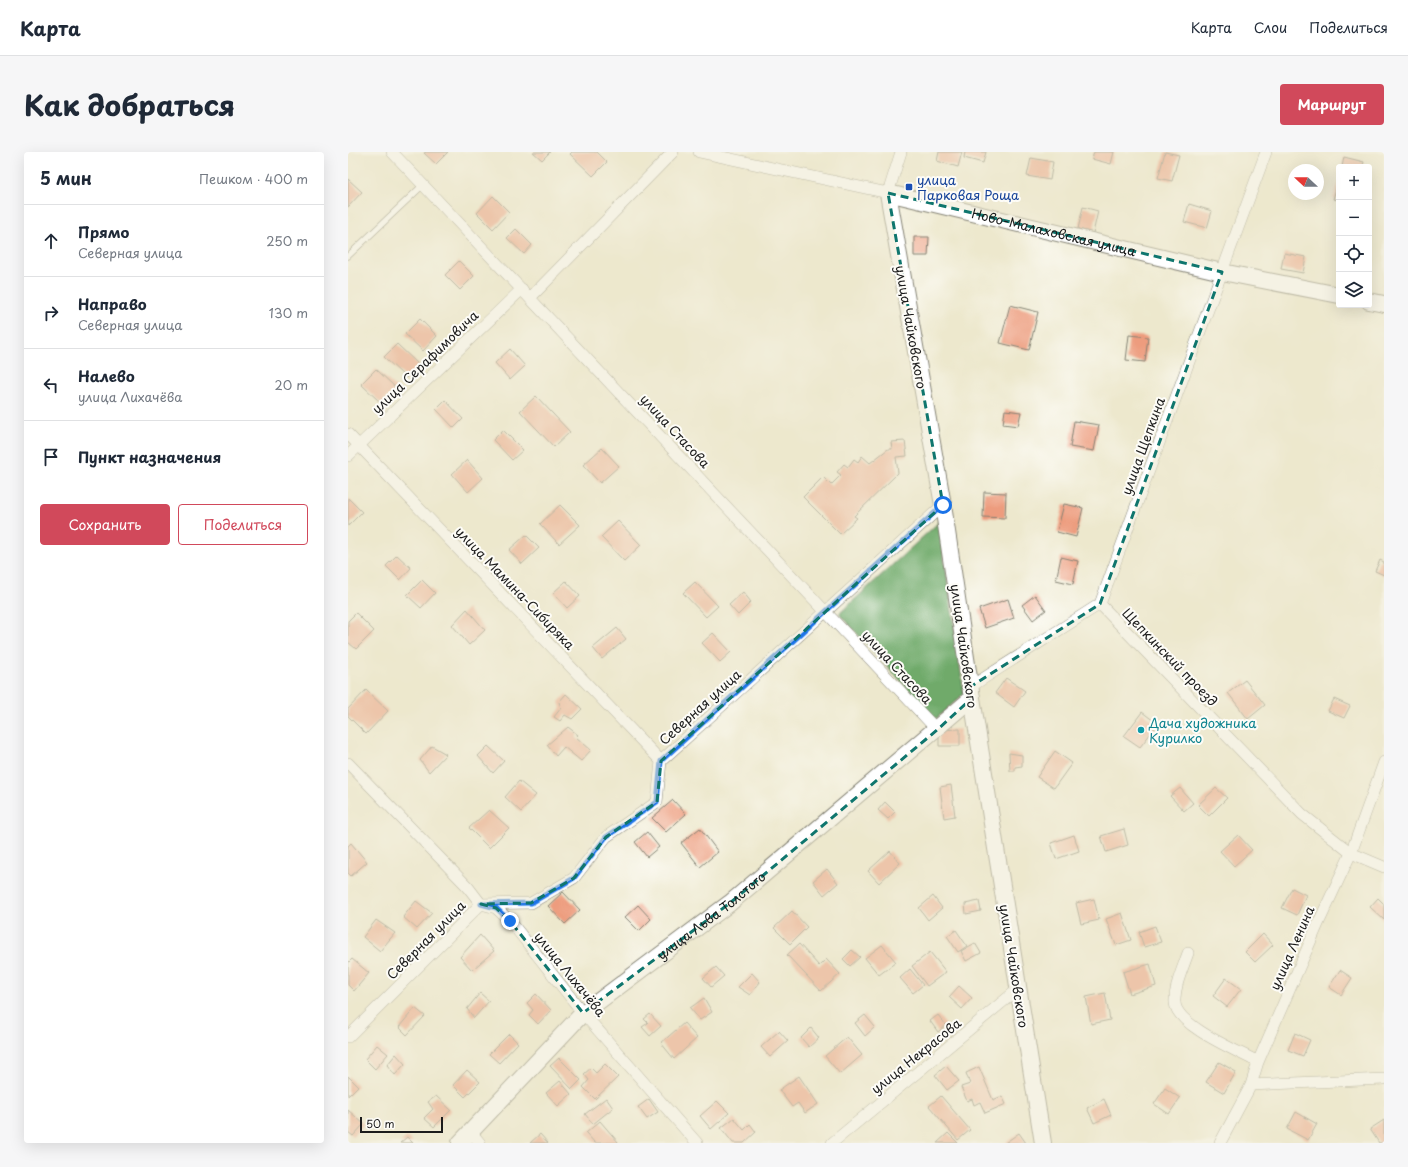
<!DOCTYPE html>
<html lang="ru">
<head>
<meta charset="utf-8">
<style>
	body { margin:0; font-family:"Playpen Sans",sans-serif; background:#f6f6f7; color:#1f2937 }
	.controls { position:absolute; right:12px; top:12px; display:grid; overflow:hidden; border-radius:4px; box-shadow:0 4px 16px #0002 }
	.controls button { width:36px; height:36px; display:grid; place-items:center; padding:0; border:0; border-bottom:1px solid #e0e1e3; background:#fff; color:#1f2937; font:20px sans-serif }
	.compass { position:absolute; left:940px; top:12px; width:36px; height:36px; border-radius:50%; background:#fff; box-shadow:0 4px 16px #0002; rotate:292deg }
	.scale { position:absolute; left:12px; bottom:10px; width:83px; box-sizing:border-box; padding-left:4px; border:2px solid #1c1c1c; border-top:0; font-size:11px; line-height:14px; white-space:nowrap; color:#1c1c1c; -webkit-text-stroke:3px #fdfcf7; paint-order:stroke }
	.stop { position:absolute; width:12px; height:12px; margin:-9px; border:3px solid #1a73e8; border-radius:50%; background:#fff }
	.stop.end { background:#1a73e8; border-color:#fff; box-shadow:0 1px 4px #0008 }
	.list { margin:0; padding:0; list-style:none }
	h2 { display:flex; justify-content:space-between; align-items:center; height:52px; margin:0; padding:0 16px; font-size:17px }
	h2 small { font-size:13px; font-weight:400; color:#747a83 }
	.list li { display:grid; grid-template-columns:26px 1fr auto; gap:12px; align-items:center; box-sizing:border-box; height:72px; padding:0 16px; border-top:1px solid #e0e1e3 }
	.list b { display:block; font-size:15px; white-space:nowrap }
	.list p { margin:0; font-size:13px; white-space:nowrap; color:#747a83 }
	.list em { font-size:13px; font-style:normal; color:#747a83 }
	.actions { display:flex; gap:8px; padding:12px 16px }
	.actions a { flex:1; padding:9px 0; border:1px solid #d1495b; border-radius:4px; text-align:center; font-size:14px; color:#d1495b }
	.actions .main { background:#d1495b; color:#fff }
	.icon { flex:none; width:22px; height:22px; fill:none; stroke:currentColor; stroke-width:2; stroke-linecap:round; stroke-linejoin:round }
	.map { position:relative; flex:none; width:1036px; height:991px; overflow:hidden; border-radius:4px }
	header { display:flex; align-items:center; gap:24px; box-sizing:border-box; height:56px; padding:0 20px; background:#fff; border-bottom:1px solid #e0e1e3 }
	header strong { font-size:19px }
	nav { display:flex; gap:22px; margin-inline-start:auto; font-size:14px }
	.intro { display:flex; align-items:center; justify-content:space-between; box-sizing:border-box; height:96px; padding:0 24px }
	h1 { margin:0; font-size:28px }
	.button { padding:10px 18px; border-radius:4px; background:#d1495b; color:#fff; font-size:14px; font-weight:700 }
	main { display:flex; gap:24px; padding:0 24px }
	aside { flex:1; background:#fff; border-radius:4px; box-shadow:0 4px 16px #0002 }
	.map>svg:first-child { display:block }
	.forest { fill:#6faa6a; stroke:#466343 }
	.building { fill:#ed9c7e }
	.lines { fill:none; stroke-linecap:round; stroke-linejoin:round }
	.lane-casing { stroke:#848274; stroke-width:7 }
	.street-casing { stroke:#848274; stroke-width:12 }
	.secondary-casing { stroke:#848274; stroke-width:18 }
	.lane { stroke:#fff; stroke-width:5.5 }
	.street { stroke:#fff; stroke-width:11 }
	.secondary { stroke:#fff; stroke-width:16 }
	.route { stroke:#1a73e8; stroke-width:5 }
	.marked { fill:none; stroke:#0f766e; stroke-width:3; stroke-dasharray:8 5; stroke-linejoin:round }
	.transit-dot { fill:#1a4fb4; stroke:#fdfcf7; stroke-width:1.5 }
	.culture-dot { fill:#0f9aa8; stroke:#fdfcf7; stroke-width:1.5 }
	.labels { text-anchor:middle; stroke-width:4; stroke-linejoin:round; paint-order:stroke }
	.transit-label { font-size:13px; fill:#164399; stroke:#fdfcf7; text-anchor:start }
	.street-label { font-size:13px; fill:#1c1c1c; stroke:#fdfcf7 }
	.culture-label { font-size:13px; fill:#0d838f; stroke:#fdfcf7; text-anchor:start }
</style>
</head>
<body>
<header>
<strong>Карта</strong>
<nav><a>Карта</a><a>Слои</a><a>Поделиться</a></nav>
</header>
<div class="intro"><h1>Как добраться</h1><a class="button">Маршрут</a></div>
<main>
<aside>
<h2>5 мин<small>Пешком · 400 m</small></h2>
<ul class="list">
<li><svg class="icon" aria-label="ahead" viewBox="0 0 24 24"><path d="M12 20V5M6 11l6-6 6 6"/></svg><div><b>Прямо</b><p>Северная улица</p></div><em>250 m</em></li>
<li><svg class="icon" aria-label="right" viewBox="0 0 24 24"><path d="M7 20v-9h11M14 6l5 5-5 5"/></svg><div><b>Направо</b><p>Северная улица</p></div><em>130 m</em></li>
<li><svg class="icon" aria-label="left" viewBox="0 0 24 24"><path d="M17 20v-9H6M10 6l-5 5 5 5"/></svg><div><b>Налево</b><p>улица Лихачёва</p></div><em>20 m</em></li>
<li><svg class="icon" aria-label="arrive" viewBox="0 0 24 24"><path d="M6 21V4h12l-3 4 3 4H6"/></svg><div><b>Пункт назначения</b></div></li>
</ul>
<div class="actions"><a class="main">Сохранить</a><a>Поделиться</a></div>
</aside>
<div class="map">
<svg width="1036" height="991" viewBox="0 0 1036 991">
	<rect width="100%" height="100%" fill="#fdfcf7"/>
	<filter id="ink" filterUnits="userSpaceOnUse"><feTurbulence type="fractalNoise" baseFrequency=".025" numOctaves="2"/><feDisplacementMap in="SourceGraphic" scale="8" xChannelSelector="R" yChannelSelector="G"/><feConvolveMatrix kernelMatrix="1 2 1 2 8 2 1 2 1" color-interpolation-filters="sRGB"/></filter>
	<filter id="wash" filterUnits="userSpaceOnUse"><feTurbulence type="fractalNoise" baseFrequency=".012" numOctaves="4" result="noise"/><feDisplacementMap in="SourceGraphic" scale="16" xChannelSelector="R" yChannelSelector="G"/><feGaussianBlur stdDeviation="0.9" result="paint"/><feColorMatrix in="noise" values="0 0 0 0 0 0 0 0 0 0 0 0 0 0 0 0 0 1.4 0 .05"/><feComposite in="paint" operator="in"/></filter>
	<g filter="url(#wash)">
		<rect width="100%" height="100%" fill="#ede8cd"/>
		<path class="forest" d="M591 370 616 542 588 567 491 462Z"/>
		<g id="blocks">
			<path class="building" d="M78 0H100L88 12 76 1Z
				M185 0H202L194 8Z
				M224 0H249L259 10 245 24 222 2Z
				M591 0H614L610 15 589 9Z
				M617 0H638L635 11 616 6Z
				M746 0H766L763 12 744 7Z
				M817 0 831 3 824 29 810 26Z
				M996 5 1016 10 1014 15H994Z
				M683 6 705 10 702 28 679 24Z
				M0 27 14 40 0 55Z
				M991 27V48L985 47Z
				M145 44 161 60 145 77 129 61Z
				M841 52 864 59 859 76 836 70Z
				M735 55 750 59 745 81 730 77Z
				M168 77 184 93 176 102 159 86Z
				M566 85H581L580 104H566Z
				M936 101 958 105 955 121 933 117Z
				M111 109 126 124 112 138 97 123Z
				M662 153 690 160 681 198 652 191Z
				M72 167 89 184 75 199 57 182Z
				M781 183 800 185 797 210 778 208Z
				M49 192 71 213 58 226 36 205Z
				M162 197 177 214 162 228 147 211Z
				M28 217 48 236 33 251 13 232Z
				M188 244 222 280 206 295 172 259Z
				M97 248 115 267 106 276 88 257Z
				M657 258 673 260 670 274 655 272Z
				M726 269 751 273 746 299 722 295Z
				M155 278 175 298 164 308 145 288Z
				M557 289 559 304 548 305 550 321 506 364 509 366 492 382 455 345 475 325 483 333 493 323 489 320 496 312 500 315 506 307 510 310 514 304 522 311 540 297H544L543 290Z
				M254 296 271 314 252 331 235 313Z
				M119 308 135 326 120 340 104 322Z
				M636 340 658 341 657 366 635 365Z
				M0 346 14 360 0 374Z
				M716 352 735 356 728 385 709 380Z
				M212 353 232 373 211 392 192 372Z
				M270 369 293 393 276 409 253 385Z
				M178 383 191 396 174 412 161 398Z
				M49 403 63 416 52 428 38 414Z
				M713 405 730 409 725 432 708 428Z
				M1032 408 1036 410V423L1027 419Z
				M74 428 87 441 73 456 59 443Z
				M218 429 232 444 219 456 205 441Z
				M347 430 370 454 358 465 335 441Z
				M395 440 403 450 390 463 381 453Z
				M687 443 698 458 685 468 674 453Z
				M660 447 666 466 637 476 631 457Z
				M119 457 137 478 121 493 104 473Z
				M8 461 26 479 8 497 0 490V469Z
				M269 476 278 487 254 507 245 496Z
				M365 481 383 500 372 510 354 491Z
				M658 526 677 539 666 555 647 541Z
				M897 528 917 553 900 567 880 541Z
				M18 538 40 559 18 582 0 564V557Z
				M218 542 234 557 224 567 217 563 212 569 206 565 213 556 211 550Z
				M986 547 1002 554 996 566 980 559Z
				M794 560 810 572 792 595 776 584Z
				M220 575 230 583 228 585 243 598 233 609 216 595 208 604 199 593Z
				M612 577V594H591V578Z
				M84 594 98 602 81 620 72 608Z
				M140 594 156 609 145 621 130 604Z
				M707 599 724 611 706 636 689 625Z
				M661 601 674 603V614L667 615V619H662Z
				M171 629 188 643 173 660 157 645Z
				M603 633 607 664 596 666 592 635Z
				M832 636 845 651 836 659 822 644Z
				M868 636 879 646 861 664 850 653Z
				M325 648 338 662 318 680 304 666Z
				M537 650 547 660 540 667 530 658Z
				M141 658 161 676 141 696 121 676Z
				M352 676 370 700 352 715 333 691Z
				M776 677 780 693 758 700 753 684Z
				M299 680 311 695 299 705 287 690Z
				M726 683 731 699 708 707 703 691Z
				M890 683 904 698 886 714 872 699Z
				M3 691 19 710 3 724 0 721V694Z
				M542 699 552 711 531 731 520 719Z
				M479 717 490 731 476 743 465 729Z
				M944 736 958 743 949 763 934 756Z
				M215 740 232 758 217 772 200 754Z
				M585 744 594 756 580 768 571 756Z
				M1030 746 1036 752V768L1022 755Z
				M746 747 751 768 733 772 728 751Z
				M68 749 84 761 69 777 55 765Z
				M631 749 633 759 618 762 617 752Z
				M290 753 303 767 291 779 277 765Z
				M444 759 459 775 442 792 426 776Z
				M774 761 783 788 768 793 758 767Z
				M28 768 47 781 32 799 15 785Z
				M807 774 813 790 796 795 791 780Z
				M608 778 619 794 610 800 599 784Z
				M915 782 925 793 907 810 897 800Z
				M132 783 146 799 124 818 112 805Z
				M627 791 633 801 618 809 613 799Z
				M451 792 471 814 478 807 492 822 473 839 439 803Z
				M534 793 548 810 531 823 517 806Z
				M504 798 512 805 502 814 495 807Z
				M582 800 598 820 579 834 564 814Z
				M4 807 21 821 6 839 0 833V811Z
				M802 812 808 834 782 842 775 820Z
				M368 815 376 824 363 835 355 826Z
				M562 817 575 833 565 841 552 826Z
				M992 818 1004 826 993 843 981 835Z
				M404 821 412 830 402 843 390 835Z
				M878 826 893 837 879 855 865 844Z
				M611 834 624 846 614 857 601 845Z
				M132 841 141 849 126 866 119 857Z
				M757 841 762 868 743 872 738 845Z
				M188 842 203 858 190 872 181 863 185 858 179 851Z
				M356 846 364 860 352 868 342 856Z
				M67 856 77 864 59 883 51 875Z
				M302 862 313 874 302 884 294 875 300 871 296 867Z
				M517 863 527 875 517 884 507 871Z
				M590 863 598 873 590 880 582 869Z
				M336 871 349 886 326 907 313 891Z
				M463 876 471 886 461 895 453 886Z
				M431 879 440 889 422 905 413 895Z
				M947 881 962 888 955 904 940 898Z
				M161 882 170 891 151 911 141 902Z
				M499 885 514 903 492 922 477 904Z
				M29 893 40 902 27 917 17 907Z
				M48 902 57 912 47 923 39 913Z
				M211 906 233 928 224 937 202 914Z
				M871 910 888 920 876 941 858 930Z
				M257 912 270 925 247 947 235 935 241 928 236 922 243 916 248 921Z
				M598 914 611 929 599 938 587 923Z
				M631 915 645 948 654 944 658 952 637 961 632 950 626 953 624 947 619 949 613 935 622 932 618 921Z
				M119 918 132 930 117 945 105 933Z
				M0 924 10 934 0 944Z
				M451 924 470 952 457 961 450 951 444 955 431 938Z
				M212 929 223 942 210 954 198 941Z
				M817 936 832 946 821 962 806 952Z
				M88 944 103 958 86 975 76 966 85 957 80 950Z
				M593 944 622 978 610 988 581 954Z
				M258 946 265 956 245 972 237 962Z
				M301 947 310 960 299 967 290 955Z
				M756 947 763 963 746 971 739 956Z
				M369 949 381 961 363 977 352 964Z
				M0 958 16 972 5 984 0 980Z
				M948 960 969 972 960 988 939 977Z
				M386 966 396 978 402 972 408 980 396 991H385L373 976Z
				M1036 968V991H1031L1022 977Z
				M252 969 270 990 269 991H247L238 981Z
				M600 981 610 991H589Z
				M671 981 678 991H657Z
				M192 982 200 991H182Z
				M59 985 65 991H52Z"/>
		</g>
	</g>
	<g filter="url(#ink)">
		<use href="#blocks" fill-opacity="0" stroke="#848274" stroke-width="1"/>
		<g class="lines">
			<g class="lane-casing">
				<path id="lane" d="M0 104 75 33"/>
			</g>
			<g class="street-casing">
				<path id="street" d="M44 0 589 578
					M351 0 540 41 553 0
					M182 146 325 0
					M0 282 313 609
					M0 304 174 137
					M752 452 954 662 1003 701 1036 715
					M622 535 752 452 918 0
					M0 611 120 735 133 752 148 756 162 769 235 861 349 991
					M840 801C835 816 826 834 827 851 829 874 890 899 910 910
					M0 885 133 752 183 751 226 726 258 685 309 650 313 609 595 353
					M903 933 1036 927
					M123 980 132 991
					M484 991 669 838
					M872 991 903 933 910 910 970 772 1003 701 1036 610"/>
			</g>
			<g class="secondary-casing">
				<g id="secondary">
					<path d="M1021 149 1036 152"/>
					<path id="s1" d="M112 991 235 861 382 751 624 546"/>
					<path id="s2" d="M695 991 624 546 595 353 540 41 874 120 991 143"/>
				</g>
			</g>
			<use href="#lane" class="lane"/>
			<use href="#street" class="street"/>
			<use href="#secondary" class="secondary"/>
		</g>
	</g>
	<g class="lines" filter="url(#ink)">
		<path class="route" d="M162 769 148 756 133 752 183 751 226 726 258 685 309 650 313 609 595 353"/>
	</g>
	<path d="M0 0H1036V991H0ZM540 41 874 120 752 452 622 535 624 546 589 578 382 751 235 861 162 769 148 756 133 752 183 751 226 726 258 685 309 650 313 609 595 353Z" fill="#ede8cd" fill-opacity=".55" fill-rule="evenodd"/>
	<path class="marked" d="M540 41 874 120 752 452 622 535 624 546 589 578 382 751 235 861 162 769 148 756 133 752 183 751 226 726 258 685 309 650 313 609 595 353Z"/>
	<rect class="transit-dot" x="557" y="31" width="8" height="8" rx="2"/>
	<circle class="culture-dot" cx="793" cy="578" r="4"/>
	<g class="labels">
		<g class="transit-label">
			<text x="569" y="33">улица<tspan x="569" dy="15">Парковая Роща</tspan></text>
		</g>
		<g class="street-label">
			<text dy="5" stroke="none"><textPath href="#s2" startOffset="1133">Ново-Малаховская улица</textPath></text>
			<text transform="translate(563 175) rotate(80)" y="5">улица Чайковского</text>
			<text transform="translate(77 210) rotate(-44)" y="5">улица Серафимовича</text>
			<text transform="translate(327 279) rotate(47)" y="5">улица Стасова</text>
			<text transform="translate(795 294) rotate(-70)" y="5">улица Щепкина</text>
			<text transform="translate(167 436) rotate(46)" y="5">улица Мамина-Сибиряка</text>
			<text transform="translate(616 494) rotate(82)" y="5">улица Чайковского</text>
			<text transform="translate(822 505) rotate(46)" y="5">Щепкинский проезд</text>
			<text transform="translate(549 515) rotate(47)" y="5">улица Стасова</text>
			<text transform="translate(352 555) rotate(-42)" y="5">Северная улица</text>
			<text dy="5" stroke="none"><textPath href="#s1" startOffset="340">улица Льва Толстого</textPath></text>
			<text transform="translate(78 788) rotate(-45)" y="5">Северная улица</text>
			<text transform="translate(944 796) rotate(-66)" y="5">улица Ленина</text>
			<text transform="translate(666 814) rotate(81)" y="5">улица Чайковского</text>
			<text transform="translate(222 822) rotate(51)" y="5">улица Лихачёва</text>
			<text transform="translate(568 904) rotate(-39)" y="5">улица Некрасова</text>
		</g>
		<g class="culture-label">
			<text x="801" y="576">Дача художника<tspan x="801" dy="15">Курилко</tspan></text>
		</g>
	</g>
</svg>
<div class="controls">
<button>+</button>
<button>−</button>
<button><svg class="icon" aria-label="locate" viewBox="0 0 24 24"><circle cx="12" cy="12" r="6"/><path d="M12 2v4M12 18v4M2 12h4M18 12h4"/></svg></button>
<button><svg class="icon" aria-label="layers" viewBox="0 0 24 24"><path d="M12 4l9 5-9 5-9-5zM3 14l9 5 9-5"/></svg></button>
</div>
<svg class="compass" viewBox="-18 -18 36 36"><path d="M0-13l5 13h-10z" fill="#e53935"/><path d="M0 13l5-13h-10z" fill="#747a83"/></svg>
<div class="scale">50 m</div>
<div class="stop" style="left:595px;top:353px"></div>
<div class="stop end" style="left:162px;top:769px"></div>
</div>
</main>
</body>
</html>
